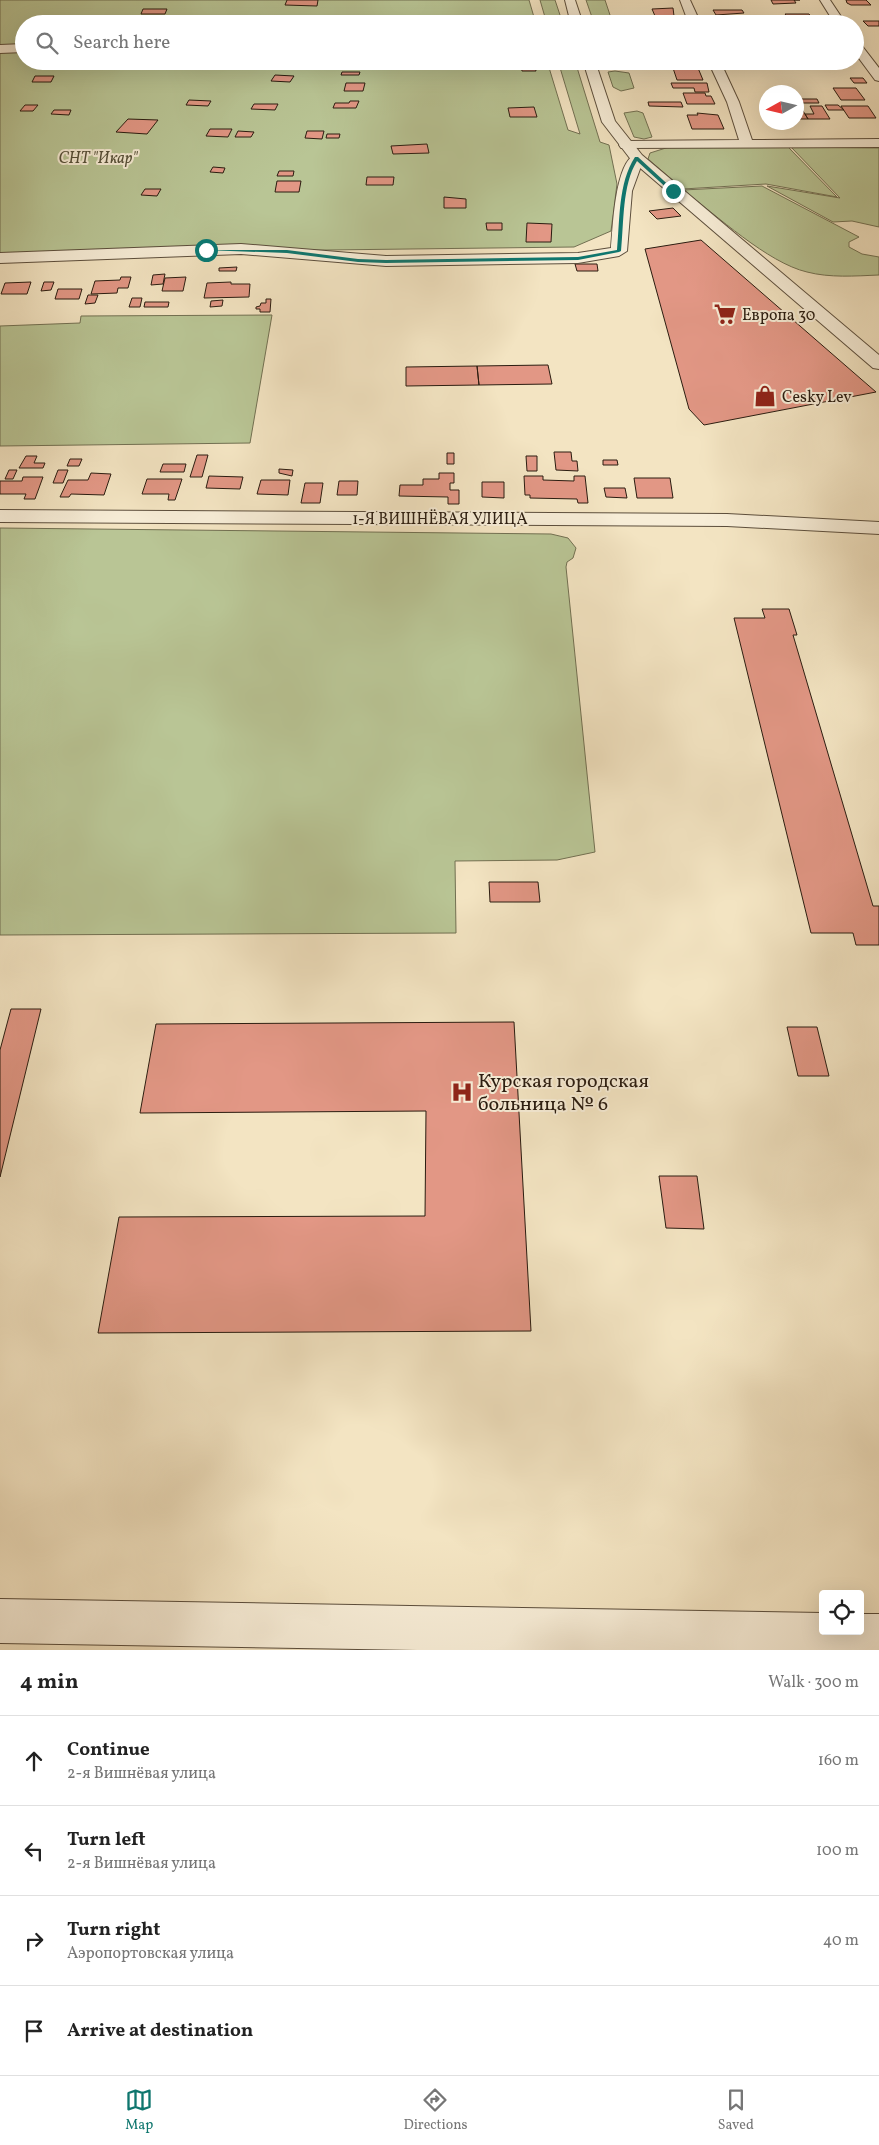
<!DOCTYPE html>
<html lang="en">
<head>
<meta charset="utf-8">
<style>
	body { margin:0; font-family:Vollkorn,serif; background:#f2f2f2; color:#222 }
	.controls { position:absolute; right:15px; bottom:15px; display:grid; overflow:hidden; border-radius:5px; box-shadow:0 5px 20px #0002 }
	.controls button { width:45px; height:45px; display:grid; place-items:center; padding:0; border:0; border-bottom:1px solid #e0e0e0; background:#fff; color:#222; font:25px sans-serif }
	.compass { position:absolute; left:759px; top:85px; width:45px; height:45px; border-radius:50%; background:#fff; box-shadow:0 5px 20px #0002; rotate:262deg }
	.stop { position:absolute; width:15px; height:15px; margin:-11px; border:4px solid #0f766e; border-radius:50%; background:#fff }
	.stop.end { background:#0f766e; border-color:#fff; box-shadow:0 1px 5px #0008 }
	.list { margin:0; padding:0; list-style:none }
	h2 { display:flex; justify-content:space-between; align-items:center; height:65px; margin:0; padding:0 20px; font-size:21px }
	h2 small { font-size:16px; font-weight:400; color:#767676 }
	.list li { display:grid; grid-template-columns:32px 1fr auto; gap:15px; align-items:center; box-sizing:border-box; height:90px; padding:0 20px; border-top:1px solid #e0e0e0 }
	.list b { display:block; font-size:19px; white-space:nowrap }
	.list p { margin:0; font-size:16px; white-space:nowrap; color:#767676 }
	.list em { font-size:16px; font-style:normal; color:#767676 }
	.icon { flex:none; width:28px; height:28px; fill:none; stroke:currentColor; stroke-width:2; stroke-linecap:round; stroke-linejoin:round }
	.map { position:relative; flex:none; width:879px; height:1650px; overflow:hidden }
	.search { position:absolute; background:#fff; box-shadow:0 5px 20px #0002; left:15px; right:15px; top:15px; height:55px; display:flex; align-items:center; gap:12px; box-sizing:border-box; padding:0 18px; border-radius:28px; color:#767676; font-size:19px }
	.sheet { height:425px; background:#fff }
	nav { display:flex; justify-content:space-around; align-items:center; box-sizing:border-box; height:70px; border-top:1px solid #e0e0e0; background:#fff; font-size:14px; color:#767676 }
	nav a { display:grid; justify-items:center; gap:2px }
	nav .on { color:#0f766e }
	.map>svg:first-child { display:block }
	.green { fill:#b9c595; stroke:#727052 }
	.building { fill:#e29785; stroke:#2a1c10 }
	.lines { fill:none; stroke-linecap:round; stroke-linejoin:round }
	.minor-casing { stroke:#5c4e3c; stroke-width:2 }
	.tertiary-casing { stroke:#5c4e3c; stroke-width:2 }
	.minor { fill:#f7edd7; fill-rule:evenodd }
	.tertiary { fill:#f7edd7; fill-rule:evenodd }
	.route { fill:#0f766e }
	.labels { text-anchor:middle; stroke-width:4; stroke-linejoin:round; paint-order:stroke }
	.far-park-label { font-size:16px; font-style:italic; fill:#554f38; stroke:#f7edd7 }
	.far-poi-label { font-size:16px; fill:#2a1c10; stroke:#f7edd7; text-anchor:start }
	.far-street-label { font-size:16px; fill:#2a1c10; stroke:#f7edd7 }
	.poi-label { font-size:20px; fill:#2a1c10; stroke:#f7edd7; text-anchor:start }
</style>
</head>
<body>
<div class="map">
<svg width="879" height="1650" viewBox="0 0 879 1650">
	<rect width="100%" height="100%" fill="#f3e4c2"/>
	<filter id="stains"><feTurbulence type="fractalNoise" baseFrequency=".004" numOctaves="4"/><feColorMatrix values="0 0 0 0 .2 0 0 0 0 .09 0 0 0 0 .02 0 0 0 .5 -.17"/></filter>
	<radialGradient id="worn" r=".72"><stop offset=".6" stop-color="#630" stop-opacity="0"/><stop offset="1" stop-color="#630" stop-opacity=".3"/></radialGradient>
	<path class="green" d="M0 0H529L536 24H24V61H547L568 130 580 134 558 61H575L600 142 609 145 617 184 611 231 574 247 0 254Z
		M540 0H555L563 24H547Z
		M586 0H605L613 24 594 23Z
		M615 71 629 73 634 88 621 91 613 87 608 72Z
		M637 111 643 113 652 137 644 139 634 137 624 113Z
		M669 147H788L837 197 766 184 683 189 648 159 650 153Z
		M791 147 879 148V227L852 221 833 222 767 186 840 198Z
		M762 186 859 237 849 242V247L862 254 879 257V275C855 276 830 278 807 272 768 263 716 215 683 190Z
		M272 315 250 443 0 446V326L80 323 81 316Z
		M0 528 551 534 568 538 576 548 573 558 567 562 566 567 595 852 557 860 455 861 456 933 0 935Z"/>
	<path class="building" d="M287 0H318L317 6 285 5Z
		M771 0H800H794L796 3 773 4Z
		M846 0H866L871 5H851L847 3Z
		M673 8 674 16H655L652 9Z
		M143 9H167L165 14H141Z
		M713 10H742L744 13 716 15Z
		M785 14H809L813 19H789Z
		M369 18H387V24H368Z
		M652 18H675L676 22H654Z
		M158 20 157 24H139L140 21Z
		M728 20 750 21 754 24H730Z
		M863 21H879V26H868Z
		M227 61H245L243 65 225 64Z
		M635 61H647L649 67H637Z
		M813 61H844L845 64H814Z
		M339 62H355L353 68H337Z
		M521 66H535L536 71H522Z
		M673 68H698L703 80H677Z
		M342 72H360L359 75H341Z
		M275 75 294 76 290 82 271 81Z
		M35 76H54L51 82H32Z
		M850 78H863L867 83H854Z
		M346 83H365L363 91H344Z
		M671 83H707L709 92H695L694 88H673Z
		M833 88H856L865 100H841Z
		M683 93H705L706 96H711L715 104H687Z
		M799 99H817L819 103H801Z
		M189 100 211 101 208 106 186 105Z
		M350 101H359L356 108H333L335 103H349Z
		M648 102H681L683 107 649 106Z
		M254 104H278L275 110 251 109Z
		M25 105H38L33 111H20Z
		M825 105H838L844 110H828Z
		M796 106H800L808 119H796Z
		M810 106H822L830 119H808L805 114H814Z
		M841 106H868L876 118H849Z
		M534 107 537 117H510L508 108Z
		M54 110H71L69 115 51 114Z
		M697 113 718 115 724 129H692L687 115H698Z
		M128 119 158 120 147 134 116 132Z
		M210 129H232L228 137 206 136Z
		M238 131 254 132 251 137H235Z
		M307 131H324L322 139 305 138Z
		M327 134H340L339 138H326Z
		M427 144 429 153 393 154 391 146Z
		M213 167 225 168 223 173 210 172Z
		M279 171H294L293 176H277Z
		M367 177H394L393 185H366Z
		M277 181H301L299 192H275Z
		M145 189H161L157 196 141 195Z
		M444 197 466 199V208H444Z
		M673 208 681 216 657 219 649 211Z
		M486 223H502V230H487Z
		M527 223 552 224 551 242H526Z
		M701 240 861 379 876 392 704 425 689 409 645 249Z
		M575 264H597L598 271H577Z
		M237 267 236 271H219V268Z
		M165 274 163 284 151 285 153 275Z
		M121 277H131L128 288H118L117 293 91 294 95 281 120 280Z
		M186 277 183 291H162L165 278Z
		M31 282 27 294H1L5 283Z
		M44 282H54L51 290 41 291Z
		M231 282V284H250L249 297 204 298 207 283Z
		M58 289H82L79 299H55Z
		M88 295H98L95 303 85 304Z
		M132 298H142L140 307H129Z
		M266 299H271L270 312H260V309H256V307L260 306 261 303H266Z
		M223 300 222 306 210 307 211 301Z
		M145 302H169L168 307H144Z
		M548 365 552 384 479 385 477 366Z
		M477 366 479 385 406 386V367Z
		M554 452H571L572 461H577L578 471 556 470Z
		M447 453H454V464H447Z
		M197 455H208L202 477H190Z
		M26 456H37L34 463H45L43 468H19Z
		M526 456H537V471H527Z
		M70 459H82L79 466H67Z
		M603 460H617L618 465H603Z
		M163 464H186L184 472H160Z
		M279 469 293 470 292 476 279 473Z
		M9 470H17L13 479H5Z
		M58 470H68L63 483H53Z
		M91 473 111 474 104 495 71 494 69 497H60L68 480H88Z
		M439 473H454V483H450V490H459V504H448V497L399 496 400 485H423V479H439Z
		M209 476 243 477 240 489 206 488Z
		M524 476H543V480L574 481V476H585L588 503H578L577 499 530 498V495H525Z
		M23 477H43L35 499H24L26 494H0V481H22Z
		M634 478H670L673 498H637Z
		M147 479H182L175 500H168L169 494H142Z
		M261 480H290L288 495 257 494Z
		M339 481H358L357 495H337Z
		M482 482H504V498L482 497Z
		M305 483H323L320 503H301Z
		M604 488H625L627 498 606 497Z
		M762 609H789L797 635H793L873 906H879V945H856L853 933H811L734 618H765Z
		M489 882H538L540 902H490Z
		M11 1009H41L0 1177V1050Z
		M514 1022 531 1331 98 1333 119 1217 425 1216 426 1111 140 1113 156 1024Z
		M787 1027H817L829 1076H798Z
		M659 1176H697L704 1229 666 1228Z"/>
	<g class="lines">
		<g class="minor-casing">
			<path id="minor" d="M680 0H690L701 24H689Z
				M820 0H830L846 24H835Z
				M855 41 859 42 879 68V81L875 80 855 53Z
				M24 44V52L0 53V45Z
				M708 61H720L739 102 752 140 879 139V147L621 148 619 145 621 142 626 141 739 140 727 102Z
				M637 154 644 158 632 191 627 251 619 256 578 263 386 266 241 254 0 263V253L241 244 386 256 578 253 611 248C613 228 615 159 637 154Z
				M0 510 727 514 879 522V534L727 526 0 522Z"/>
		</g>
		<g class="tertiary-casing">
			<path id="tertiary" d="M565 0H575L583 24H571Z
				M583 61H595L615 121 642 155 879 355V369L873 368 632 161 602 122Z
				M0 1599 823 1613V1631H860V1614H879V1650H417L0 1643Z"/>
		</g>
		<use href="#minor" class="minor"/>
		<use href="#tertiary" class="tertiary"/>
	</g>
	<path class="route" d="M635 157H638L675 191 671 192 637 161C622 185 624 223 621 251L619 252 578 260 386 263 358 262 287 253 204 250H287L358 259 386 260 578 257 617 250C620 220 618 183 635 157Z"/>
	<defs>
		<g id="supermarket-bare" transform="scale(1.725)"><path d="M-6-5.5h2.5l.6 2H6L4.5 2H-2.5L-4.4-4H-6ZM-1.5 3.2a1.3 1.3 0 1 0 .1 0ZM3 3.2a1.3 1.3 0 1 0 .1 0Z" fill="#8f2418" stroke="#f7edd7" stroke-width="2.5" paint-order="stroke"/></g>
		<g id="shop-bare" transform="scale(1.725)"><path d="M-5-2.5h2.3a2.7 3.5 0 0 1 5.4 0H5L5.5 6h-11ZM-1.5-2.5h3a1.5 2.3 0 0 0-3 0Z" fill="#8f2418" stroke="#f7edd7" stroke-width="2.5" paint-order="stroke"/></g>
		<g id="hospital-bare" transform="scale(1.725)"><path d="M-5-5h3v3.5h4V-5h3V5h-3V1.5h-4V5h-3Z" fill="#8f2418" stroke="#f7edd7" stroke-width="2.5" paint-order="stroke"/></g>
	</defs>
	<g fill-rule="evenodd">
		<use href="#supermarket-bare" x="725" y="314"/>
		<use href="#shop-bare" x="765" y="396"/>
		<use href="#hospital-bare" x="462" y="1092"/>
	</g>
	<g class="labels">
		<g class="far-park-label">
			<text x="98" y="163">СНТ "Икар"</text>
		</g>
		<g class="far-poi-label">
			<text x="742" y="320">Европа 30</text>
			<text x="782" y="402">Cesky Lev</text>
		</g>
		<g class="far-street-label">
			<text x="440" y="524">1-Я ВИШНЁВАЯ УЛИЦА</text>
		</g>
		<g class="poi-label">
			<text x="478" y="1087">Курская городская<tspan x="478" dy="23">больница № 6</tspan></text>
		</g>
	</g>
	<rect width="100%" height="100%" filter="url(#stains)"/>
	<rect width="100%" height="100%" fill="url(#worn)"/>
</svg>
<div class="controls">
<button><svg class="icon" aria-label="locate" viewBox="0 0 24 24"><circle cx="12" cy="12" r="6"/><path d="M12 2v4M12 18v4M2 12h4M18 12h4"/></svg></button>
</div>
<svg class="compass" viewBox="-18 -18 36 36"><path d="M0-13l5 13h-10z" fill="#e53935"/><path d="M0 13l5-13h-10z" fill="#767676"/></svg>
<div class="stop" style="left:206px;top:250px"></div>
<div class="stop end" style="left:673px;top:191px"></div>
<div class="search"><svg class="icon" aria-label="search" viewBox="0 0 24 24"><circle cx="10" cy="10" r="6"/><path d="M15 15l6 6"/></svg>Search here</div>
</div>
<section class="sheet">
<h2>4 min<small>Walk · 300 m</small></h2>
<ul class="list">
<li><svg class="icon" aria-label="ahead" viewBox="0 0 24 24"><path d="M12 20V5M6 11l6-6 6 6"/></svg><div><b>Continue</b><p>2-я Вишнёвая улица</p></div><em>160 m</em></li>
<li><svg class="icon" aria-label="left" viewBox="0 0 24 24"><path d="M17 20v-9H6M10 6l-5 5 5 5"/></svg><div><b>Turn left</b><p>2-я Вишнёвая улица</p></div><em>100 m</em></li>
<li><svg class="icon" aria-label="right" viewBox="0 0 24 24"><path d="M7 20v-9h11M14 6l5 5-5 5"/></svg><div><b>Turn right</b><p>Аэропортовская улица</p></div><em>40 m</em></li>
<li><svg class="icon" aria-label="arrive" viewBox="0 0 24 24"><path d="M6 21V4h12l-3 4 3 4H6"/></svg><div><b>Arrive at destination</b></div></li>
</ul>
</section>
<nav>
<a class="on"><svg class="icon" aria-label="map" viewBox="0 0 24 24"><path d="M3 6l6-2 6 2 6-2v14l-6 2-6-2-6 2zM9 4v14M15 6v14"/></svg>Map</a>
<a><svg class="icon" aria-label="directions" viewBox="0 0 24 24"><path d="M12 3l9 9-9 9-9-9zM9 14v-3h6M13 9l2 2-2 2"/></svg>Directions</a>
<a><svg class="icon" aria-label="saved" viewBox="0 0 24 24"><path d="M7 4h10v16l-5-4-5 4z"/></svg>Saved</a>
</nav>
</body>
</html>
